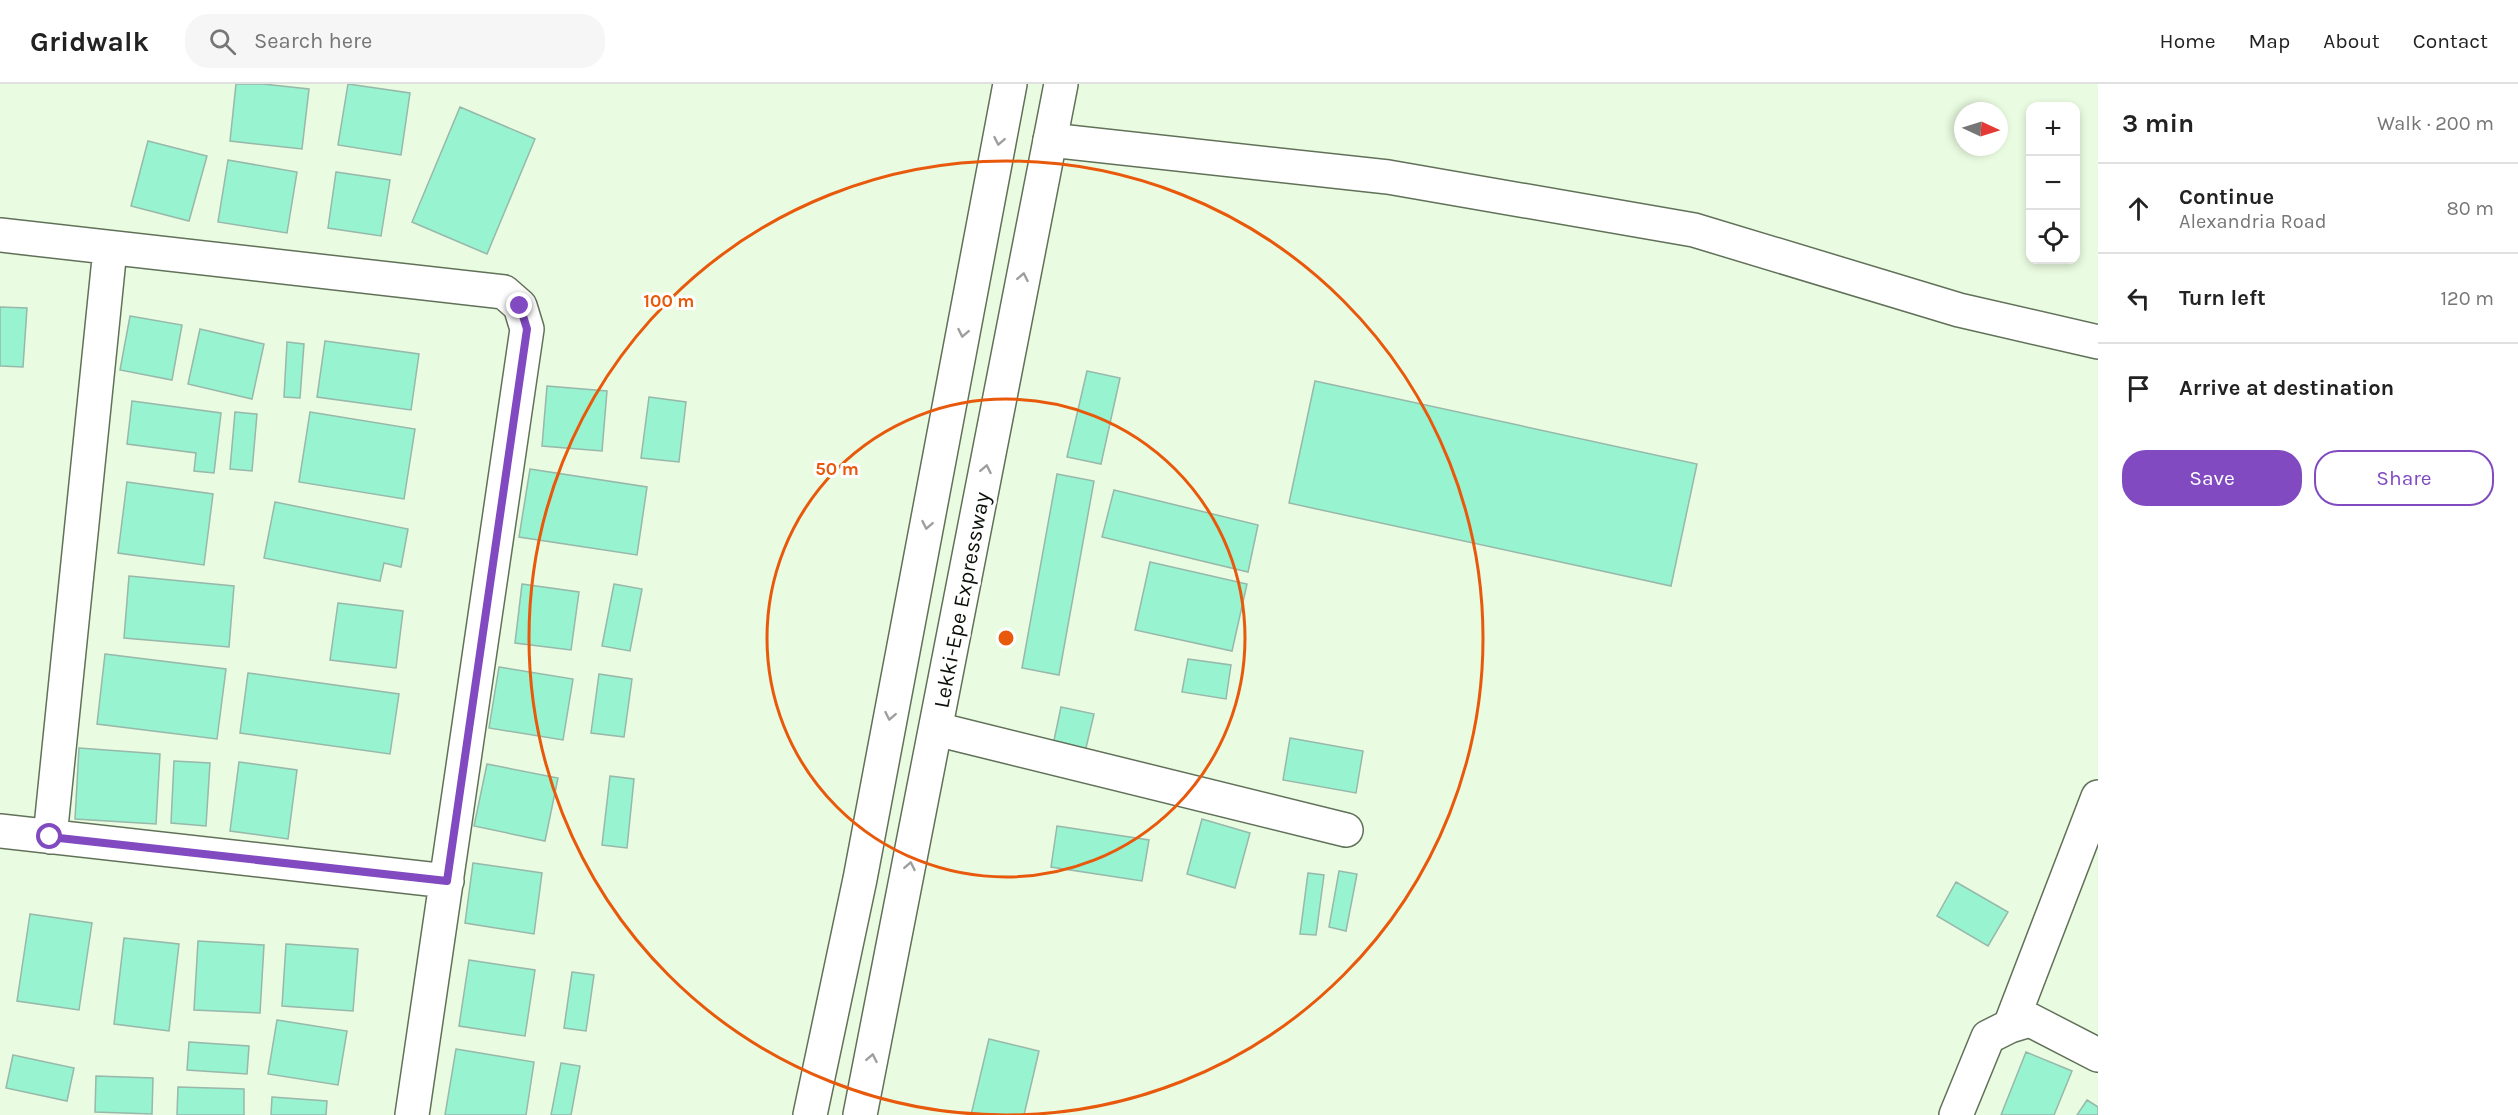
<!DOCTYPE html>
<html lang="en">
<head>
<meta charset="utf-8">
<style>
	body { margin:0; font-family:Karla,sans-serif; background:#f6f6f6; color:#222 }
	.controls { position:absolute; right:18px; top:18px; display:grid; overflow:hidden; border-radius:12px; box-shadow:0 3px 9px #0003 }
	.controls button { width:54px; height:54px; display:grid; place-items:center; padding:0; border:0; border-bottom:2px solid #e0e0e0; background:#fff; color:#222; font:30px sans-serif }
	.compass { position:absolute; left:1954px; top:18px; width:54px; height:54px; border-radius:50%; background:#fff; box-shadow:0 3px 9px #0003; rotate:94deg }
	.stop { position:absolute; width:18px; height:18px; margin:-14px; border:4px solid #814ac1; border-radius:50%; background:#fff }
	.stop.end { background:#814ac1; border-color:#fff; box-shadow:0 2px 6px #0008 }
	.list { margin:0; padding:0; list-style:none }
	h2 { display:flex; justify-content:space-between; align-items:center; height:78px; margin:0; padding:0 24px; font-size:26px }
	h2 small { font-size:20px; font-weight:400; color:#767676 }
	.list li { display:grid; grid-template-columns:39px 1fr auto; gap:18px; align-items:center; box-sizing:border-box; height:90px; padding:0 24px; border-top:2px solid #e0e0e0 }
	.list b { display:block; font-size:22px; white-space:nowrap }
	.list p { margin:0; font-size:20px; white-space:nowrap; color:#767676 }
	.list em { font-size:20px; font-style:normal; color:#767676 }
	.actions { display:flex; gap:12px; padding:18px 24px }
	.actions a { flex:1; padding:14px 0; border:2px solid #814ac1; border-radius:24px; text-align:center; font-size:21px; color:#814ac1 }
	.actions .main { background:#814ac1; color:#fff }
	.icon { flex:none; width:33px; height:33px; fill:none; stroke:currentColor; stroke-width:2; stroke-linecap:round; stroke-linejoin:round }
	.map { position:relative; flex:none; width:2098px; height:1031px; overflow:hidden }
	header { display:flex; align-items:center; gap:36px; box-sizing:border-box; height:84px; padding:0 30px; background:#fff; border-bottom:2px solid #e0e0e0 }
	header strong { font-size:28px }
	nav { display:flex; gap:33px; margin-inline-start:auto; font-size:21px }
	.search { width:420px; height:54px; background:#f6f6f6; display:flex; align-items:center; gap:15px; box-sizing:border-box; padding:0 21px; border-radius:24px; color:#767676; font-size:22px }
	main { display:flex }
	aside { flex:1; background:#fff }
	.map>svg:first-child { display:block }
	.building { fill:#98f3d1; stroke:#97b8aa; stroke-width:1.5 }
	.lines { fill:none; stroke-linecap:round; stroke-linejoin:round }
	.minor-casing { stroke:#617159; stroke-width:36 }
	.highway-casing { stroke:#617159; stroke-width:36 }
	.minor { stroke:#fff; stroke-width:33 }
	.highway { stroke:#fff; stroke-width:33 }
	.oneway { stroke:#9d9f9c }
	.route { stroke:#814ac1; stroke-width:8 }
	.ring { fill:none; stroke:#e8590c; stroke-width:3 }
	.labels { text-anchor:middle; stroke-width:6; stroke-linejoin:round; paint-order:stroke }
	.street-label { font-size:22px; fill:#0b1008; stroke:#fff }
	.centre { fill:#e8590c; stroke:#fff; stroke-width:3 }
	.ring-label { font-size:18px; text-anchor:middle; font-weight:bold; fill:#e8590c; stroke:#fff; stroke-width:6; stroke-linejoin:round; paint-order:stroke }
</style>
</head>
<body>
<header>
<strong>Gridwalk</strong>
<div class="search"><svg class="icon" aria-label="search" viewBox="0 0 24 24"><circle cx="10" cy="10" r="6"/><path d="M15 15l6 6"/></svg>Search here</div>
<nav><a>Home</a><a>Map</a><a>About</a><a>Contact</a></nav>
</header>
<main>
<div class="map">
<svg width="2098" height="1031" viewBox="0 0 2098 1031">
	<rect width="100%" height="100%" fill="#e9fbe0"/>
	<path class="building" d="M236 0H263L309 5 302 65 230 57Z
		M348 0 410 9 401 71 338 61Z
		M460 23 535 55 487 170 412 138Z
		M148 57 207 72 189 137 131 122Z
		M228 76 297 88 287 149 218 138Z
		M336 88 390 96 381 152 328 144Z
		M0 223 27 224 23 283 0 282Z
		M130 232 182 241 172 296 120 286Z
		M200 245 264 260 252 315 188 300Z
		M325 257 419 270 411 326 317 313Z
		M287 258 304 260 300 314 284 313Z
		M1087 287 1120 294 1101 380 1067 373Z
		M1315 297 1697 380 1671 502 1289 419Z
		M547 302 607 307 602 367 542 362Z
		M649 313 686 318 679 378 641 374Z
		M132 317 221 329 214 389 194 387 196 369 127 360Z
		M235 328 257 330 252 387 230 385Z
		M310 328 415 345 404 415 299 398Z
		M530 385 647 403 637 471 519 453Z
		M1057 390 1094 397 1059 591 1022 584Z
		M127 398 213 410 204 481 118 469Z
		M1114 406 1258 441 1248 488 1102 453Z
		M275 418 408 445 401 483 384 479 380 497 264 474Z
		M1150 478 1247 500 1232 567 1135 546Z
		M129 492 234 502 229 563 124 554Z
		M522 500 579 508 571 566 515 559Z
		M614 500 642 505 630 567 602 562Z
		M338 519 403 527 396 584 330 576Z
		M105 570 226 585 217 655 97 640Z
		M1188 575 1231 581 1226 615 1182 608Z
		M499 583 573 595 563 656 489 644Z
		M248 589 399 610 390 670 240 649Z
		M599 590 632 595 624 653 591 649Z
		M1061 623 1094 630 1085 668 1053 661Z
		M1290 654 1363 667 1356 709 1283 696Z
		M79 664 160 670 156 740 75 735Z
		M174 677 210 679 206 742 171 739Z
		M239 678 297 686 288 755 230 747Z
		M487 680 558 694 545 757 474 742Z
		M610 692 634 695 627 764 602 761Z
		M1202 735 1250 749 1235 804 1187 790Z
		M1057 742 1149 756 1142 797 1051 783Z
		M473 779 542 789 534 850 465 839Z
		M1339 787 1357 790 1346 847 1329 843Z
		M1308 789 1324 791 1316 851 1300 850Z
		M1956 798 2008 828 1988 862 1937 832Z
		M30 830 92 839 79 926 17 917Z
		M124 854 179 860 169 947 114 940Z
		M198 857 264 861 260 929 194 926Z
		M286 860 358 865 353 927 282 922Z
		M469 876 535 886 525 952 459 942Z
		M572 888 594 891 586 947 564 944Z
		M277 936 347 947 338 1001 268 990Z
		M989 955 1039 967 1024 1031H971Z
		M189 958 249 962 247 990 187 986Z
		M456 965 534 978 526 1031H445Z
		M2026 968 2072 987 2054 1031H2001Z
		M13 971 74 984 67 1017 6 1004Z
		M561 979 580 982 571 1031H551Z
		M96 992 153 994 152 1030 95 1028Z
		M178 1003 244 1005V1031H177Z
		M272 1013 327 1017 326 1031H271Z
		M2087 1016 2098 1023V1031H2077Z"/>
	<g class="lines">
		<g class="minor-casing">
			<path id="minor" d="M1050 56 1388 93 1694 146 1959 226 2098 258
				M0 151 504 208 520 222 527 245 412 1031
				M936 645 1346 746
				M0 747 447 797
				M50 753 110 165
				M2010 942 2098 713
				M1956 1031 1988 953 2010 942 2030 936 2098 971"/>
		</g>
		<g class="highway-casing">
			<path id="highway" d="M810 1031 860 795 1010 0
				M860 1031 1061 0"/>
		</g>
		<use href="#minor" class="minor"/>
		<use href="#highway" class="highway"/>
	</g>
	<defs><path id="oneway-chevron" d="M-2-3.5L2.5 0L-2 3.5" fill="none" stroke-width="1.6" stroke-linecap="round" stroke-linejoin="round" transform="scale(1.5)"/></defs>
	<g class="oneway">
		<use href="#oneway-chevron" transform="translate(999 57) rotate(101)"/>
		<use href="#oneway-chevron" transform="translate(1023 193) rotate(-79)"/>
		<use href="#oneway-chevron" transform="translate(963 249) rotate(101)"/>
		<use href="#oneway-chevron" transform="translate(986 385) rotate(-79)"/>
		<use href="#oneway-chevron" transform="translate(927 441) rotate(101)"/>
		<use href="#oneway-chevron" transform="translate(890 632) rotate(101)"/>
		<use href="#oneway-chevron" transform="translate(910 782) rotate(-79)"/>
		<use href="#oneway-chevron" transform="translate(872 974) rotate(-79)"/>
	</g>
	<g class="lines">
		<path class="route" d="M50 753 447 797 527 245 520 222"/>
	</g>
	<g class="ring">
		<circle cx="1006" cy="554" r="239"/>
		<circle cx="1006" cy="554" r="477"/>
	</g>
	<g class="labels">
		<g class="street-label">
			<text transform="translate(961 516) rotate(-79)" y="8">Lekki-Epe Expressway</text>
		</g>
	</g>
	<circle cx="1006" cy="554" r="9" class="centre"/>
	<g class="ring-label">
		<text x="669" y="223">100 m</text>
		<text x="837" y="391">50 m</text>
	</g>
</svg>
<div class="controls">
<button>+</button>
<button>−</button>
<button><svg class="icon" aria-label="locate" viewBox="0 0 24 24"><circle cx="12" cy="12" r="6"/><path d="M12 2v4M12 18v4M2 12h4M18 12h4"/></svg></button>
</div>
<svg class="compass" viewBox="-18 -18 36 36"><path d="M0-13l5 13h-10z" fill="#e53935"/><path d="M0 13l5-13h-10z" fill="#767676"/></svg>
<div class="stop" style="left:50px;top:753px"></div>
<div class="stop end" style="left:520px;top:222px"></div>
</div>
<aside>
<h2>3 min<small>Walk · 200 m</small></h2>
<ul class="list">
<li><svg class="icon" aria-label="ahead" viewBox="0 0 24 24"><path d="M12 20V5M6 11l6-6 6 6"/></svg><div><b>Continue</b><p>Alexandria Road</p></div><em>80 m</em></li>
<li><svg class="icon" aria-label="left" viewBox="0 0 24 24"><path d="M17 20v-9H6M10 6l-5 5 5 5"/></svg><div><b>Turn left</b></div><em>120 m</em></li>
<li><svg class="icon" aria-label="arrive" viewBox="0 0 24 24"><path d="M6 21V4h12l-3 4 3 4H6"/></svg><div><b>Arrive at destination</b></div></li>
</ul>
<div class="actions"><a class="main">Save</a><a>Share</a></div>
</aside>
</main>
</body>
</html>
